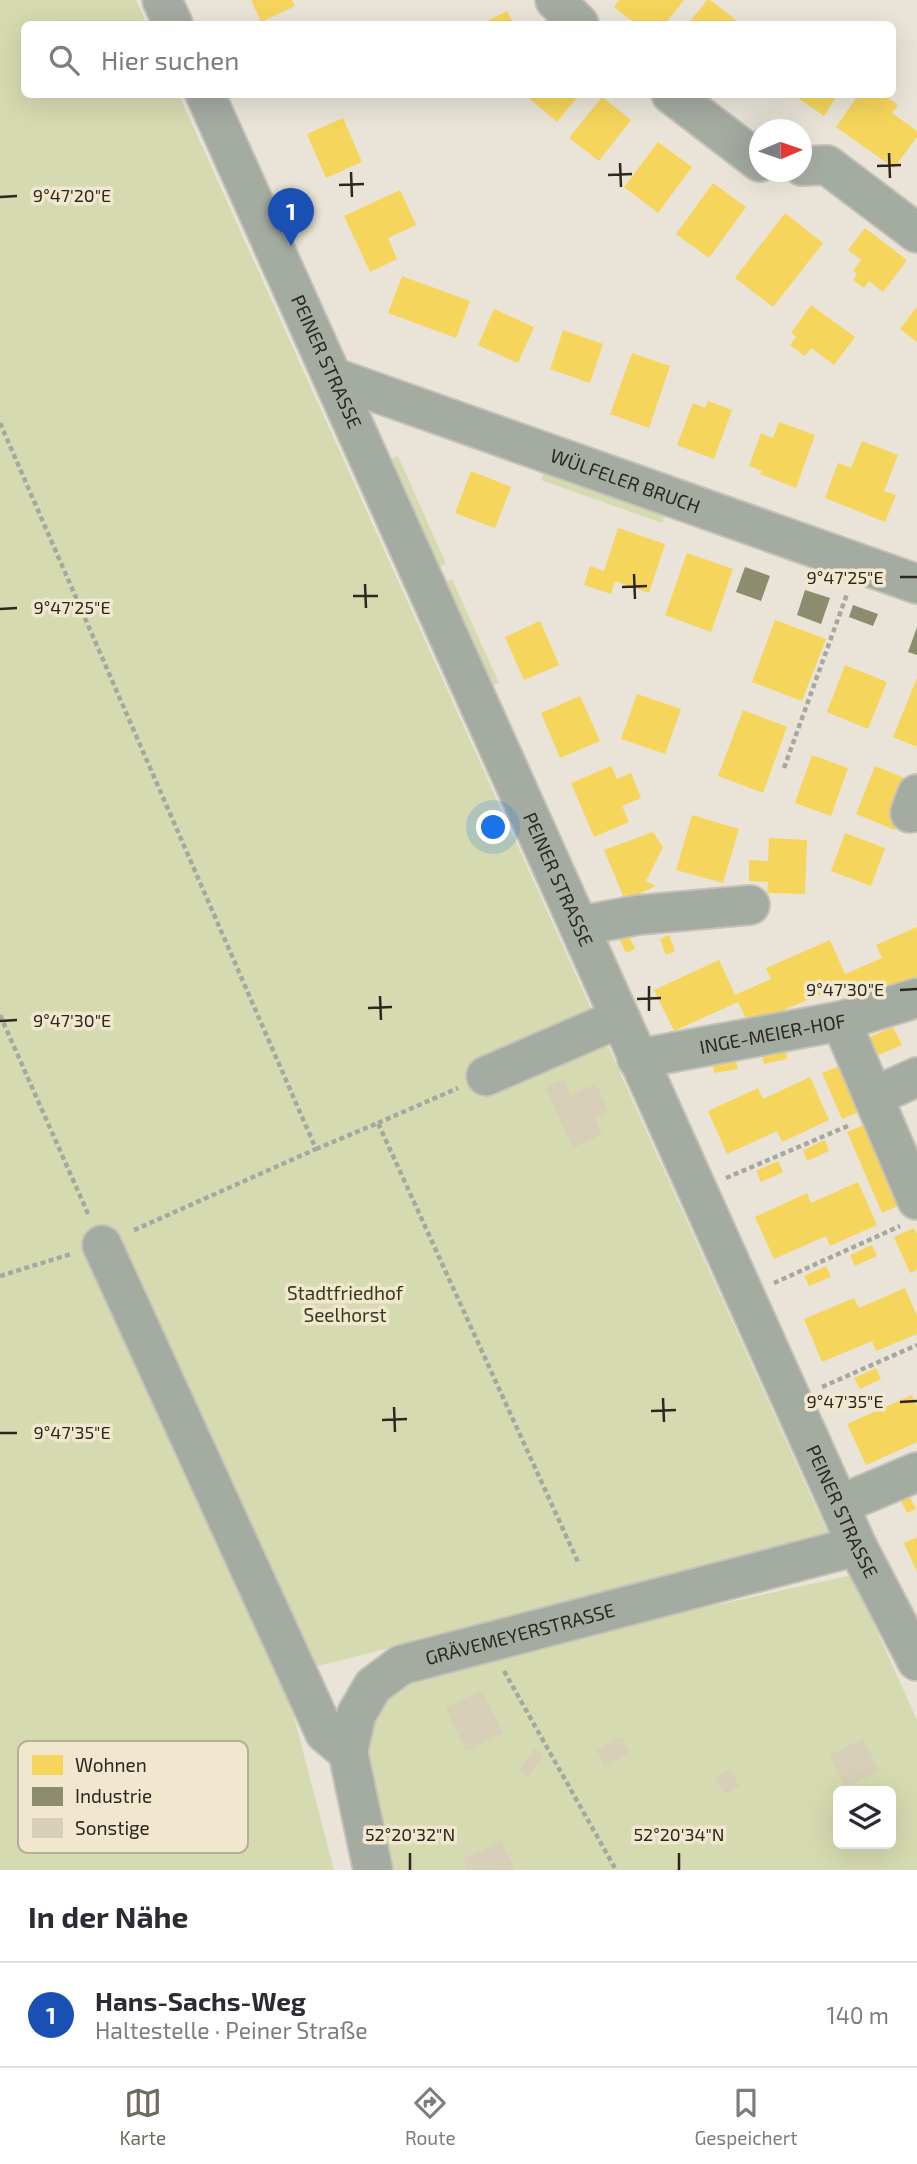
<!DOCTYPE html>
<html lang="de">
<head>
<meta charset="utf-8">
<style>
	body { margin:0; font-family:"Exo 2",sans-serif; background:#f7f7f7; color:#2b2b33 }
	.controls { position:absolute; right:21px; bottom:21px; display:grid; overflow:hidden; border-radius:10px; box-shadow:0 7px 28px #0002 }
	.controls button { width:63px; height:63px; display:grid; place-items:center; padding:0; border:0; border-bottom:2px solid #e1e1e2; background:#fff; color:#2b2b33; font:35px sans-serif }
	.compass { position:absolute; left:749px; top:119px; width:63px; height:63px; border-radius:50%; background:#fff; box-shadow:0 7px 28px #0002; rotate:88deg }
	.you { position:absolute; left:494px; top:828px; width:24px; height:24px; margin:-18px; border:5px solid #fff; border-radius:50%; background:#1a73e8; box-shadow:0 0 0 10px #1a73e833 }
	.badge { display:grid; place-items:center; width:46px; height:46px; border-radius:50%; background:#6e6a5f; color:#fff; font-size:23px; font-weight:700 }
	.pin { position:absolute; translate:-50% -58px; filter:drop-shadow(0 2px 4px #0008) }
	.pin::after { content:''; position:absolute; top:37px; width:24px; height:21px; background:inherit; clip-path:polygon(0 0,100% 0,50% 100%) }
	.list { margin:0; padding:0; list-style:none }
	h2 { display:flex; justify-content:space-between; align-items:center; height:91px; margin:0; padding:0 28px; font-size:30px }
	h2 small { font-size:23px; font-weight:400; color:#7c7c81 }
	.list li { display:grid; grid-template-columns:46px 1fr auto; gap:21px; align-items:center; box-sizing:border-box; height:105px; padding:0 28px; border-top:2px solid #e1e1e2 }
	.list b { display:block; font-size:26px; white-space:nowrap }
	.list p { margin:0; font-size:23px; white-space:nowrap; color:#7c7c81 }
	.list em { font-size:23px; font-style:normal; color:#7c7c81 }
	.icon { flex:none; width:38px; height:38px; fill:none; stroke:currentColor; stroke-width:2; stroke-linecap:round; stroke-linejoin:round }
	.map { position:relative; flex:none; width:917px; height:1870px; overflow:hidden }
	.search { position:absolute; background:#fff; box-shadow:0 7px 28px #0002; left:21px; right:21px; top:21px; height:77px; display:flex; align-items:center; gap:18px; box-sizing:border-box; padding:0 24px; border-radius:10px; color:#7c7c81; font-size:26px }
	.sheet { height:196px; background:#fff }
	nav { display:flex; justify-content:space-around; align-items:center; box-sizing:border-box; height:98px; border-top:2px solid #e1e1e2; background:#fff; font-size:19px; color:#7c7c81 }
	nav a { display:grid; justify-items:center; gap:4px }
	nav .on { color:#6e6a5f }
	.map>svg:first-child { display:block }
	.green { fill:#d6dab0; fill-rule:evenodd }
	.homes { fill:#f6d55c }
	.industry { fill:#8c8c6e }
	.building { fill:#d7cfb8 }
	.lines { fill:none; stroke-linecap:round; stroke-linejoin:round }
	.minor-casing { stroke:#c5c1b8; stroke-width:42 }
	.path { stroke:#a5a8a0; stroke-width:4.5; stroke-dasharray:5 3.5; stroke-linecap:butt }
	.minor { stroke:#a4aba1; stroke-width:38 }
	.ticks { fill:none; stroke:#2c281f; stroke-width:2.5 }
	.labels { text-anchor:middle; stroke-width:7; stroke-linejoin:round; paint-order:stroke }
	.street-label { font-size:19px; fill:#2c281f; stroke:#f1e7cf }
	.park-label { font-size:19px; fill:#373c18; stroke:#f1e7cf }
	.key { fill:#f1e7cf; stroke:#b6ae9a; stroke-width:2 }
	.key-label { font-size:19px; fill:#2c281f }
	.ticks-label { font-size:18px; text-anchor:middle; fill:#2c281f; stroke:#f1e7cf; stroke-width:7; stroke-linejoin:round; paint-order:stroke }
</style>
</head>
<body>
<div class="map">
<svg width="917" height="1870" viewBox="0 0 917 1870">
	<rect width="100%" height="100%" fill="#e9e4d7"/>
	<path class="green" d="M0 0H136L147 24H24V94L179 95 829 1536 283 1675 334 1870H0Z
		M398 456 446 564 435 569 387 461Z
		M547 463 667 507 662 523 541 480Z
		M452 579 499 683 488 688 442 584Z
		M852 1575 917 1720V1870H386L361 1743 390 1689 426 1669ZM838 1791H891V1844H838Z"/>
	<path class="homes" d="M251 0H292L295 6 261 22Z
		M619 0H684L665 24H636L614 7Z
		M707 0H710L741 24H688Z
		M507 11 514 24H481Z
		M524 94H580L557 122Z
		M792 94H838L824 116Z
		M859 94H883L898 105 892 113 917 131V137L894 168 836 127Z
		M602 97 631 120 599 161 569 138Z
		M343 118 362 162 326 178 307 134Z
		M658 142 692 167 658 213 624 187Z
		M713 183 746 207 709 258 676 234Z
		M400 190 416 225 388 238 397 259 370 272 344 216Z
		M785 213 823 243 773 307 735 278Z
		M865 228 907 260 883 292 869 281 864 288 853 280 857 274 853 271 861 260 848 250Z
		M402 276 470 301 456 338 388 313Z
		M811 305 855 337 834 365 811 348 805 356 790 345 796 337 791 333Z
		M917 307V342L900 329Z
		M494 309 534 327 518 363 478 345Z
		M563 330 603 344 590 383 550 369Z
		M632 353 670 366 649 428 610 414Z
		M708 401 732 410 714 459 677 445 693 403 705 408Z
		M779 422 815 435 796 488 760 474 762 471 749 466 761 433 773 438Z
		M862 441 898 455 884 491 896 495 885 522 825 498 838 463 851 468Z
		M471 471 511 487 495 528 455 513Z
		M618 528 665 544 649 593 615 581 611 594 584 585 590 566 604 571Z
		M687 553 733 569 711 632 665 615Z
		M775 620 826 639 802 701 752 682Z
		M540 621 559 665 524 680 505 637Z
		M845 665 887 682 868 729 827 712Z
		M917 678V747L893 737Z
		M637 694 681 709 665 754 621 739Z
		M580 696 600 741 560 758 541 713Z
		M743 710 787 727 763 793 718 776Z
		M812 755 848 768 831 816 795 803Z
		M611 766 617 779 631 773 641 798 622 806 629 822 594 837 571 783Z
		M875 766 914 782 895 830 856 814Z
		M692 815 739 829 723 883 676 870Z
		M653 832 663 847 646 881 656 886 625 900 604 850Z
		M845 833 885 848 871 886 831 871Z
		M769 838 807 840 805 894 767 893 768 882 749 881V860L768 861Z
		M917 927V977L858 1003 849 982 749 1025 738 1002 674 1031 654 990 719 960 735 995 771 979 766 968 830 940 845 974 882 958 876 945Z
		M628 934 635 949 626 953 619 938Z
		M669 935 675 951 666 955 660 939Z
		M893 1027 902 1045 869 1059 861 1041Z
		M786 1047 787 1059 764 1064 761 1052Z
		M735 1057 738 1069 714 1073 712 1062Z
		M842 1065 861 1111 842 1119 822 1073Z
		M810 1077 829 1120 782 1142 777 1131 727 1154 708 1111 758 1088 763 1099Z
		M868 1123 904 1203 882 1213 847 1132Z
		M825 1140 829 1151 807 1161 803 1150Z
		M778 1161 783 1172 761 1182 756 1171Z
		M858 1182 877 1225 830 1246 826 1236 774 1259 755 1217 807 1193 811 1203Z
		M914 1228 917 1234V1270L910 1273 894 1237Z
		M872 1245 877 1256 855 1266 850 1255Z
		M826 1266 831 1277 809 1286 804 1276Z
		M905 1288 917 1316V1334L876 1351 872 1341 822 1362 804 1319 854 1298 859 1308Z
		M876 1368 881 1379 860 1389 854 1378Z
		M912 1395 917 1406V1442L866 1465 847 1424Z
		M908 1493 916 1509 907 1513 899 1497Z
		M917 1537V1572L904 1543Z"/>
	<path class="industry" d="M745 567 770 576 761 601 736 592Z
		M805 590 830 598 821 624 797 615Z
		M853 605 878 614 873 626 849 617Z
		M917 627V655L908 652Z"/>
	<path class="building" d="M563 1079 571 1095 596 1084 609 1112 595 1119 602 1134 573 1148 545 1087Z
		M482 1690 503 1733 466 1751 445 1708Z
		M622 1737 630 1754 604 1766 596 1749Z
		M863 1739 879 1771 845 1788 829 1756Z
		M534 1748 544 1755 528 1777 519 1771Z
		M730 1769 739 1786 724 1794 715 1778Z
		M501 1841 515 1870H468L463 1859Z"/>
	<g class="lines">
		<g class="minor-casing">
			<g id="minor">
				<path d="M162 0 173 24"/>
				<path d="M555 0 579 24"/>
				<path id="s1" d="M205 94C420 563 626 1036 839 1505L857 1546 917 1661"/>
				<path d="M671 94 760 162"/>
				<path d="M802 166 827 165 917 233"/>
				<path id="s2" d="M335 378 917 584"/>
				<path d="M910 813 917 794"/>
				<path d="M579 926 638 915 750 905"/>
				<path d="M841 1021 917 1200"/>
				<path id="s3" d="M637 1059 841 1021 917 998"/>
				<path d="M486 1076 620 1018"/>
				<path d="M873 1097 917 1077"/>
				<path d="M102 1245 325 1733 348 1752"/>
				<path d="M839 1505 917 1472"/>
				<path id="s4" d="M373 1870 348 1752 356 1715 373 1686 401 1665 857 1546"/>
			</g>
		</g>
		<path class="path" d="M0 423 316 1149 132 1231
			M784 768 847 594
			M0 1015 89 1216
			M378 1123 458 1088
			M316 1149 378 1123 578 1562
			M726 1178 850 1125
			M0 1276 71 1254
			M774 1283 900 1226
			M822 1387 917 1345
			M504 1671 616 1870"/>
		<use href="#minor" class="minor"/>
	</g>
	<path class="ticks" d="M889 153 890 178M620 163 621 187M877 166 901 165M351 172 352 197M608 175 632 174M339 185 364 184M0 197 17 196M634 574 635 599M900 577H917M365 584 366 608M622 587 647 586M353 596H378M0 609 17 608M649 986V1011M900 990 917 989M380 996 381 1020M637 999 661 998M368 1008 392 1007M0 1021 17 1020M663 1398 664 1422M900 1402 917 1401M394 1407 395 1432M651 1411 676 1410M382 1420 407 1419M0 1433H17M410 1853V1870M679 1853V1870"/>
	<g class="labels">
		<g class="street-label">
			<text dy="7" stroke="none"><textPath href="#s1" startOffset="294">PEINER STRASSE</textPath></text>
			<text dy="7" stroke="none"><textPath href="#s2" startOffset="308">WÜLFELER BRUCH</textPath></text>
			<text dy="7" stroke="none"><textPath href="#s1" startOffset="861">PEINER STRASSE</textPath></text>
			<text dy="7" stroke="none"><textPath href="#s3" startOffset="138">INGE-MEIER-HOF</textPath></text>
			<text dy="7" stroke="none"><textPath href="#s1" startOffset="1554">PEINER STRASSE</textPath></text>
			<text dy="7" stroke="none"><textPath href="#s4" startOffset="350">GRÄVEMEYERSTRASSE</textPath></text>
		</g>
		<g class="park-label">
			<text x="345" y="1300">Stadtfriedhof<tspan x="345" dy="22">Seelhorst</tspan></text>
		</g>
	</g>
	<rect x="18" y="1741" width="230" height="112" rx="10" class="key"/>
	<rect x="32" y="1755" width="31" height="20" fill="#f6d55c"/>
	<rect x="32" y="1787" width="31" height="19" fill="#8c8c6e"/>
	<rect x="32" y="1818" width="31" height="20" fill="#d7cfb8"/>
	<g class="key-label">
		<text x="75" y="1772">Wohnen</text>
		<text x="75" y="1803">Industrie</text>
		<text x="75" y="1835">Sonstige</text>
	</g>
	<g class="ticks-label">
		<text x="72" y="202">9°47'20"E</text>
		<text x="845" y="584">9°47'25"E</text>
		<text x="72" y="614">9°47'25"E</text>
		<text x="845" y="996">9°47'30"E</text>
		<text x="72" y="1027">9°47'30"E</text>
		<text x="845" y="1408">9°47'35"E</text>
		<text x="72" y="1439">9°47'35"E</text>
		<text x="410" y="1841">52°20'32"N</text>
		<text x="679" y="1841">52°20'34"N</text>
	</g>
</svg>
<div class="controls">
<button><svg class="icon" aria-label="layers" viewBox="0 0 24 24"><path d="M12 4l9 5-9 5-9-5zM3 14l9 5 9-5"/></svg></button>
</div>
<svg class="compass" viewBox="-18 -18 36 36"><path d="M0-13l5 13h-10z" fill="#e53935"/><path d="M0 13l5-13h-10z" fill="#7c7c81"/></svg>
<div class="you"></div>
<div class="pin badge" style="left:291px;top:246px;background:#1a4fb4">1</div>
<div class="search"><svg class="icon" aria-label="search" viewBox="0 0 24 24"><circle cx="10" cy="10" r="6"/><path d="M15 15l6 6"/></svg>Hier suchen</div>
</div>
<section class="sheet">
<h2>In der Nähe<small></small></h2>
<ul class="list">
<li><span class="badge" style="background:#1a4fb4">1</span><div><b>Hans-Sachs-Weg</b><p>Haltestelle · Peiner Straße</p></div><em>140 m</em></li>
</ul>
</section>
<nav>
<a class="on"><svg class="icon" aria-label="map" viewBox="0 0 24 24"><path d="M3 6l6-2 6 2 6-2v14l-6 2-6-2-6 2zM9 4v14M15 6v14"/></svg>Karte</a>
<a><svg class="icon" aria-label="directions" viewBox="0 0 24 24"><path d="M12 3l9 9-9 9-9-9zM9 14v-3h6M13 9l2 2-2 2"/></svg>Route</a>
<a><svg class="icon" aria-label="saved" viewBox="0 0 24 24"><path d="M7 4h10v16l-5-4-5 4z"/></svg>Gespeichert</a>
</nav>
</body>
</html>
